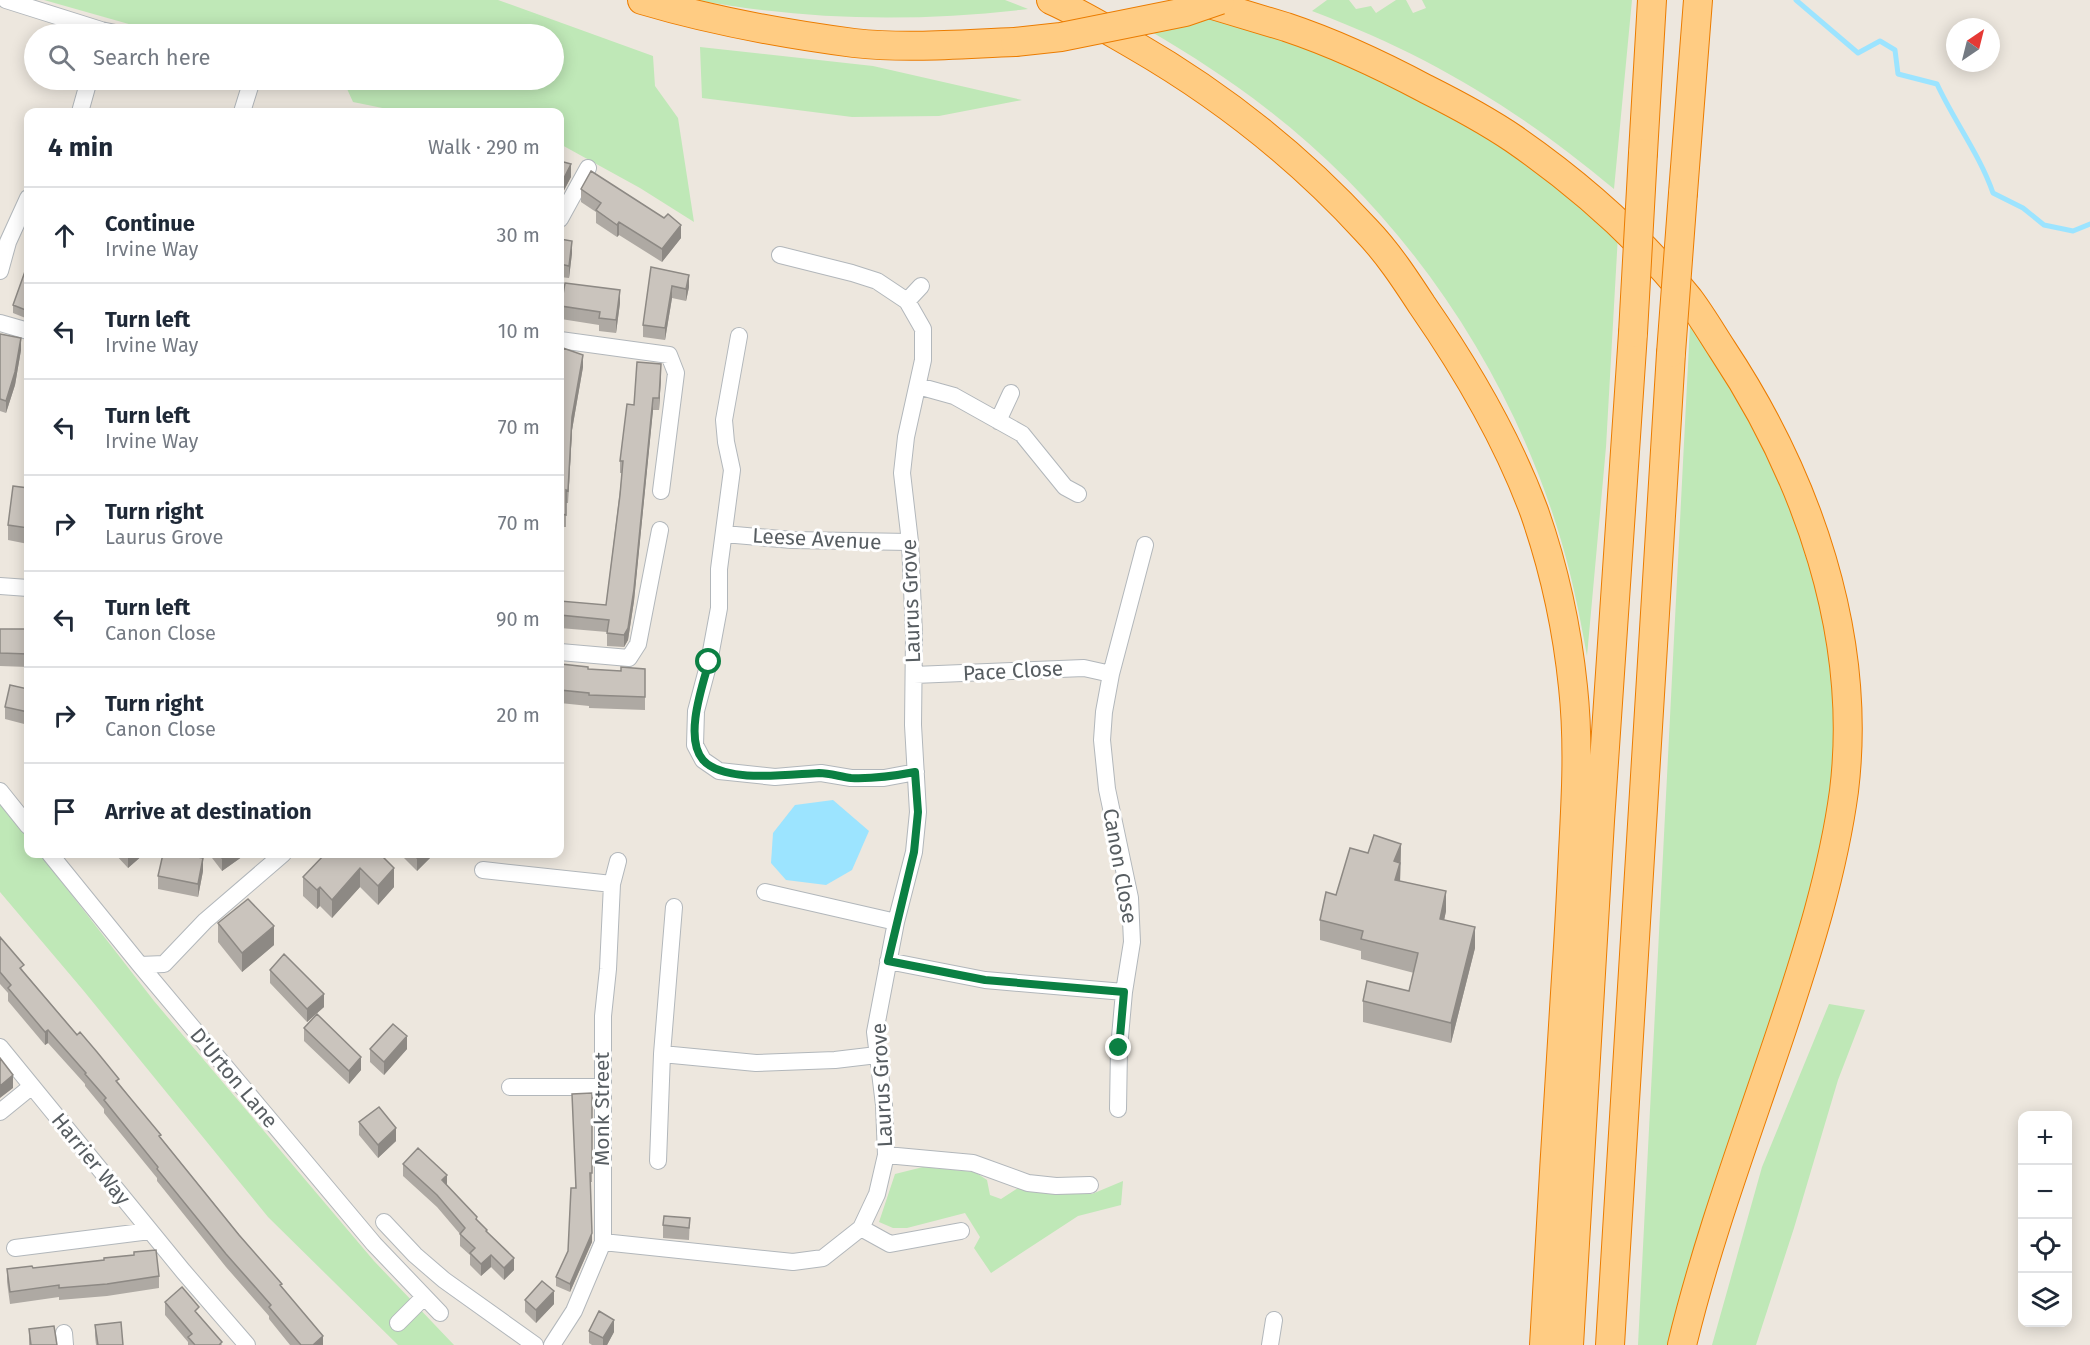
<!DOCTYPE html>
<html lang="en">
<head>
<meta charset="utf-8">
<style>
	body { margin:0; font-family:"Fira Sans",sans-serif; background:#f6f6f7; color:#1f2937 }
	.controls { position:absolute; right:18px; bottom:18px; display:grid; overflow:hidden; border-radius:12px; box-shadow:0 3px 15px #0003 }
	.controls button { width:54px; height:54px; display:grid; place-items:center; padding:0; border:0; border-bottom:2px solid #e0e1e3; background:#fff; color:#1f2937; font:30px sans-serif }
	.compass { position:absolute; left:1946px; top:18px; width:54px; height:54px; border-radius:50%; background:#fff; box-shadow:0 3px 15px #0003; rotate:35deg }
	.stop { position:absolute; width:18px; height:18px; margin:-14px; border:4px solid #0b8043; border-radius:50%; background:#fff }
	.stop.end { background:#0b8043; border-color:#fff; box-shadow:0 2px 6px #0008 }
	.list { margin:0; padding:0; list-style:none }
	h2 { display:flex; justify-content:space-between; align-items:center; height:78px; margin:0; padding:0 24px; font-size:26px }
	h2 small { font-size:20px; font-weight:400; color:#747a83 }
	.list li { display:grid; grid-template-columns:39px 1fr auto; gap:18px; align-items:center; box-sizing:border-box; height:96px; padding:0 24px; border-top:2px solid #e0e1e3 }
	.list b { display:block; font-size:22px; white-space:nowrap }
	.list p { margin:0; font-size:20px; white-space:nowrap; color:#747a83 }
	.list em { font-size:20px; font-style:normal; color:#747a83 }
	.icon { flex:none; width:33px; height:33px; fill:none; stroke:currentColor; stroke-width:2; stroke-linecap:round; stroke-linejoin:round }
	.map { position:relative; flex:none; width:2090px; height:1345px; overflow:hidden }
	.search { position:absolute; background:#fff; box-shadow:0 3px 15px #0003; left:24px; top:24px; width:540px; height:66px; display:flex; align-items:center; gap:15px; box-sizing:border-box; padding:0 21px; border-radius:33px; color:#747a83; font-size:22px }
	.panel { position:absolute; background:#fff; box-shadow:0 3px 15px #0003; left:24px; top:108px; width:540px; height:750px; border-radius:12px }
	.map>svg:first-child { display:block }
	.green { fill:#bfe8b7 }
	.water { fill:#9ce4ff }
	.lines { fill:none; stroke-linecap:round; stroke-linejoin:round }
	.stream { stroke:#9ce4ff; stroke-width:5 }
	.street-casing { stroke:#b2b7bb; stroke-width:18 }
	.highway-casing { stroke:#eb7c00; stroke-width:30 }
	.street { stroke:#fff; stroke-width:16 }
	.highway { stroke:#ffcc83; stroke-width:28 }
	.highway-bridge-casing { stroke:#eb7c00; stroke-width:30; stroke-linecap:butt }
	.highway-bridge { stroke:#ffcc83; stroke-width:28 }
	.wall { fill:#aea9a3 }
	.shaded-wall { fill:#8d8984 }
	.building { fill:#cac4bd; stroke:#8d8984; stroke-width:1.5 }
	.route { stroke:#0b8043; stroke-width:8 }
	.labels { text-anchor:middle; stroke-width:6; stroke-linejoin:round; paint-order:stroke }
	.street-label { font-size:21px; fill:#575d61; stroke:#fff }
</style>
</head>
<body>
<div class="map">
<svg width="2090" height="1345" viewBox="0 0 2090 1345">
	<rect width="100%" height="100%" fill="#ede7de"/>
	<path class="green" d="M44 0H498L653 56 655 86 678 118 694 222 640 188 560 144V112H402L353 102 343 80H554V34H164Z
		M697 0H1005L1028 9C917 22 808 21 697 0Z
		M1327 0H1349L1356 9 1371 6 1376 13 1396 0H1406L1413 13 1426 8 1422 0H1632L1614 189C1518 109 1429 55 1312 11Z
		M1207 14 1253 27 1385 80 1508 150 1618 235 1606 447 1587 656C1579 611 1570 567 1556 524 1504 361 1402 213 1267 109 1230 80 1191 55 1150 31Z
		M700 47 873 66 1022 100 939 116 852 117 702 98Z
		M1690 325 1716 360 1780 474 1820 598 1833 685 1835 728 1825 857 1707 1206 1668 1345H1638Z
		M0 802 28 839V854H40L154 1001 374 1261 454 1345H398L268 1217 83 990 0 892Z
		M1829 1004 1865 1010 1838 1080 1794 1228 1756 1345H1712L1762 1167Z
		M923 1167 975 1172 987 1180 990 1195 1001 1199 1018 1188 1092 1194 1123 1181 1121 1205 1078 1216 991 1273 974 1248 980 1237 965 1213 907 1228H893L879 1222 895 1174Z"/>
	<path class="water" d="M833 800 869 831 852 870 826 885 786 880 771 863 773 833 795 805Z"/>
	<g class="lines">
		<path class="stream" d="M1796 0 1858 53 1880 41 1895 50 1898 74 1937 84C1954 121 1980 155 1993 193L2023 208 2044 225 2073 231 2090 224"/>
		<g class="street-casing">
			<path id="street" d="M6 0 101 30
				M100 34 101 30 120 34
				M80 112 89 80
				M242 112 252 80
				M560 219 588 168
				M0 271 8 242 28 198
				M907 301 921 286
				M0 323 28 331
				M739 336 724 420 726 442 732 470 719 569V608L709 662 696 711 695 745 703 760 719 771 775 777 821 773 851 778H884L916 772
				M560 340 669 355 676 373 661 491
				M918 386 954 396 1022 434 1065 487 1078 494
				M998 421 1011 393
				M724 534 792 540 910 542
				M0 586 28 588
				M560 652 629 658 638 644 660 530
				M914 675 1084 668 1111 674
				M0 791 28 826
				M50 854 140 965 374 1244 440 1313
				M483 870 612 884
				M765 892 896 922
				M888 961 985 980 1124 992
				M140 965 164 964 205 921 283 854
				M0 1047 183 1271 247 1345
				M662 1054 756 1063 835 1060 877 1055
				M510 1087H602
				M1118 1109 1119 1048 1124 992 1132 942 1130 898 1107 789 1102 740 1104 712 1111 674 1145 545
				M0 1112 32 1086
				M886 1155 973 1163 1028 1183 1056 1186 1090 1185
				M658 1161 662 1054 674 907
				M384 1222 415 1255 444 1280 535 1345
				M861 1228 890 1244 961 1231
				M603 1242 793 1262 823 1258 861 1228 877 1194 886 1155 884 1105 875 1032 896 922 914 852 918 812 913 725 914 635 910 542 902 473 906 437 923 360V329L907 301 877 281 852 273 780 255
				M15 1248 150 1231
				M398 1323 424 1297
				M64 1333 65 1345
				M552 1345 574 1311 603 1242V1016L608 969 612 884 618 861
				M1270 1345 1274 1320"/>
		</g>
		<g class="highway-casing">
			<path id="highway" d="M642 0C709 20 785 34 854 43 907 49 962 44 1015 42
				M1051 0C1080 13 1106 29 1134 45 1219 94 1299 157 1366 230 1388 253 1405 279 1422 305 1465 367 1508 441 1534 511 1554 568 1567 628 1573 687 1579 742 1576 797 1573 852 1571 893 1569 935 1566 977 1558 1100 1551 1222 1544 1345
				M1196 0C1226 9 1256 18 1286 27 1334 43 1381 65 1426 89 1456 104 1486 120 1514 139 1579 184 1640 238 1689 299 1701 315 1711 332 1722 349 1807 477 1863 635 1844 791 1833 872 1808 951 1782 1029 1747 1134 1708 1237 1682 1345
				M1643 153 1652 0
				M1683 193 1698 0
				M1569 1345 1600 821 1633 333
				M1610 1345 1671 353"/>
		</g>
		<use href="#street" class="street"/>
		<use href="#highway" class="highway"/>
		<g class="highway-bridge-casing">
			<path id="highway-bridge" d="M1015 42 1061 37 1185 12 1220 0
				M1633 333 1643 153
				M1671 353 1683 193"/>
		</g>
		<use href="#highway-bridge" class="highway-bridge"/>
	</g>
	<path class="wall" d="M560 161 571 177 561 196H560Z
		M581 189 681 238 662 262 619 235 617 237 596 223V212L581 202Z
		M560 240 572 253 569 278 560 277Z
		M28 263V319L13 313V305Z
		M651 267 689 287 686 301 672 298 665 340 643 337V325Z
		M620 303 616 333 599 331V325L561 319V306Z
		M0 334 21 350 15 385 6 413 0 411Z
		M560 359 583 367 572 430 568 503H566V527H562L560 561Z
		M661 376 659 410H653L634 601 628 640 624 647 607 646V632L560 628V601L606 605 622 473H620V461L634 405Z
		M28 488V544L8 540V525Z
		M0 629H28V667L0 666Z
		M560 667 621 671 645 669V710L589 708V706L560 703Z
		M28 689V725L5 719V707Z
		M1401 844 1400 881 1446 911 1444 920 1475 948 1451 1043 1363 1022V1001L1409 991 1414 973 1361 959V951L1320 940V920L1368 853Z
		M115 854H144L128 868Z
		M209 854H246L222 871Z
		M380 854 394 887 378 905 360 887 332 918 320 906 317 909 303 896V877Z
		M400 854H434L417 871Z
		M203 871 198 897 158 889V876Z
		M218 923 274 945 242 972 218 942Z
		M0 937 24 972 119 1083 161 1138 282 1287 323 1345H290L269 1319V1316L226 1267 157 1181V1178L104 1113V1109L85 1086V1084L48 1043 45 1045 8 1001V993L0 984Z
		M270 970 324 1007 307 1022 270 983Z
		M304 1028 361 1070 349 1084 304 1041Z
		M370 1049H407L384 1075 370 1062Z
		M592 1093V1182H590L592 1242 570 1292 556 1286V1277L568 1251 575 1188Z
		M359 1122 396 1141 378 1158 359 1135Z
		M403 1164 447 1185 487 1233 514 1270 504 1280 491 1267 481 1276 470 1265V1255L460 1246V1234L437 1207 403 1176Z
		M690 1218 689 1240 663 1238V1225Z
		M33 1268 159 1276V1288L107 1296 59 1300V1297L10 1304 7 1282V1269Z
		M525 1300 554 1304 536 1323 525 1312Z
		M165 1302 199 1315 222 1345H188V1342L165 1315Z
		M95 1325 123 1345H96L95 1336Z
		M29 1329 57 1345H29Z
		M589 1331 614 1332 607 1345H592L589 1343Z"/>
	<path class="shaded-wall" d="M571 164V177L561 196V184Z
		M619 222V235L617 237V225Z
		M681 225V238L662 262V249Z
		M572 241V253L569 278V266Z
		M689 275V287L686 301V289Z
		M672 286V298L665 340V328Z
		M620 290V303L616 333V320Z
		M21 338V350L15 385 6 413V401Z
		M583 355V367L572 430 568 503 572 417Z
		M661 364V376L659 410V398Z
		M653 398V410L634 601 628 640 624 647V635Z
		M562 514V527L560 561V548Z
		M1401 844 1400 883 1395 901 1394 861Z
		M128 854H144L128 868Z
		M228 854H246L222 871V858Z
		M421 854H434L417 871V858Z
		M203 858V871L198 897V884Z
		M360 868V887L332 918V900Z
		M394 868V887L378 905V886Z
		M320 887V906L317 909V890Z
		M1446 891V911L1440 940V919Z
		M274 926V945L242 972V953Z
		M1475 927V948L1451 1043V1023Z
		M324 994V1007L307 1022V1009Z
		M48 1030V1043L45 1045V1032Z
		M407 1036V1049L384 1075V1062Z
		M361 1057V1070L349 1084V1071Z
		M13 1075V1088L0 1098V1086Z
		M396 1128V1141L378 1158V1145Z
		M447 1175V1187L442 1180Z
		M592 1233V1242L570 1292V1284Z
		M491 1255V1267L481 1276V1264Z
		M514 1258V1270L504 1280V1268Z
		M554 1291V1304L536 1323V1310Z
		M614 1320V1332L607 1345H603V1338Z
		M323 1336V1345H313Z"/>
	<path class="building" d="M560 161 571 164 561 184 560 183Z
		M591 171 664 218 668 214 681 225 662 249 619 222 617 225 596 210 601 203 581 189Z
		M560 239 572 241 569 266 560 264Z
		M28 263V311L13 305Z
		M651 267 689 275 686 289 672 286 665 328 643 325Z
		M565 283 620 290 616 320 599 318 600 312 561 306Z
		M0 334 21 338 15 372 6 401 0 399Z
		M563 348 583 355 572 417 568 491 566 490V515L562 514 560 548V359Z
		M637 362 661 364 659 398H653L634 589 628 628 624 635 607 633 609 620 560 615V601L606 605 620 495 623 461H620L627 404 634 405Z
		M13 486 28 488V528L8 525Z
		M0 629H28V654L0 653Z
		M561 664 588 667V669L621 671V667L645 669V697L589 695V693L560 690V667H561Z
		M10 685 28 689V712L5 707Z
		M1374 835 1401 844 1394 861 1400 863 1395 880 1446 891 1440 919 1475 927 1451 1023 1363 1001 1367 981 1409 991 1418 953 1361 939 1363 931 1320 920 1326 892 1336 895 1350 848 1368 853Z
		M163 854H180L203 858 198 884 158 876Z
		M218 854H228L222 858Z
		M325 854H380L394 868 378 886 360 868 332 900 320 887 317 890 303 877Z
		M413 854H421L417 858Z
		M248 899 274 926 242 953 218 923Z
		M0 937 24 965 20 968 77 1035 80 1032 97 1052 119 1079 116 1081 161 1135 159 1136 239 1235 282 1284 280 1285 323 1336 313 1345H301L269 1307 271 1305 226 1254 157 1169 158 1167 104 1100 106 1098 85 1074 86 1073 48 1030 45 1032 8 988 11 985 0 972Z
		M284 954 324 994 307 1009 270 970Z
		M317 1014 361 1057 349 1071 304 1028Z
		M393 1024 407 1036 384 1062 370 1049Z
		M0 1058 13 1075 0 1086Z
		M592 1093V1173H590L592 1233 570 1284 556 1277 568 1251 571 1188H576L572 1094Z
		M379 1107 396 1128 378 1145 359 1122Z
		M418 1148 447 1175 442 1180 477 1217 476 1219 487 1230 486 1231 514 1258 504 1268 491 1255 481 1264 470 1253 475 1248 460 1234 465 1228 437 1195 403 1164Z
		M664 1216 690 1218 689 1228 663 1225Z
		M156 1250 159 1276 107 1284 59 1288V1285L10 1292 7 1269 32 1266 33 1268 104 1260V1258L134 1255V1252Z
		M542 1281 554 1291 536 1310 525 1300Z
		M182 1287 199 1307 195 1311 222 1342 219 1345H195L188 1337 192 1334 165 1302Z
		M599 1311 614 1320 603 1338 589 1331Z
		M121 1322 123 1345H98L95 1325Z
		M54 1326 57 1345H31L29 1329Z"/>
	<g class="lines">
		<path class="route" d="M709 662C702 687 684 738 703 760 724 784 791 774 819 773 830 773 841 777 851 778 873 779 894 776 915 772L918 812 914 852 888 961 985 980 1124 992 1119 1048"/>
	</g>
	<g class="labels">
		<g class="street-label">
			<text transform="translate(817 539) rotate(3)" y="7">Leese Avenue</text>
			<text transform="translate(911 601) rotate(-92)" y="7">Laurus Grove</text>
			<text transform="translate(1013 671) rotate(-3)" y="7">Pace Close</text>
			<text transform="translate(1120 866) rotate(80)" y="7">Canon Close</text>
			<text transform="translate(234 1078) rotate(50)" y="7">D'Urton Lane</text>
			<text transform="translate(882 1085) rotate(-93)" y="7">Laurus Grove</text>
			<text transform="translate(602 1109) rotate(-90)" y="7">Monk Street</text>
			<text transform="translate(91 1159) rotate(51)" y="7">Harrier Way</text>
		</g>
	</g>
</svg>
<div class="controls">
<button>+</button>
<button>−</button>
<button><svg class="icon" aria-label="locate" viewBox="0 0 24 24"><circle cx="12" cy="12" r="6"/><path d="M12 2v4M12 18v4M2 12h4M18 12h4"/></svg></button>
<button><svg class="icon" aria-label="layers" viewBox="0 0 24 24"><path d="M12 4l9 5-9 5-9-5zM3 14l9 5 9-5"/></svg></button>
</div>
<svg class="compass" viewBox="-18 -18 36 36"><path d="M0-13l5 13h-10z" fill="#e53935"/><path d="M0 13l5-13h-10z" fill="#747a83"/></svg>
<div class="stop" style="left:709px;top:662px"></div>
<div class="stop end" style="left:1119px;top:1048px"></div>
<div class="search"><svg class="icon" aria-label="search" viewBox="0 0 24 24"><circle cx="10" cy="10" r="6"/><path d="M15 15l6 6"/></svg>Search here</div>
<section class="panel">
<h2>4 min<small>Walk · 290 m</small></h2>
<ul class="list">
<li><svg class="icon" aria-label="ahead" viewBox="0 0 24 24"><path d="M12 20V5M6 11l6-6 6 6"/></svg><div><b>Continue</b><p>Irvine Way</p></div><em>30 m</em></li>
<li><svg class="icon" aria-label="left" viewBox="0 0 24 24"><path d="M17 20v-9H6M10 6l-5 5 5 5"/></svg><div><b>Turn left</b><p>Irvine Way</p></div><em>10 m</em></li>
<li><svg class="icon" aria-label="left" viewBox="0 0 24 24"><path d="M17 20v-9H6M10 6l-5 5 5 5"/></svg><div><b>Turn left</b><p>Irvine Way</p></div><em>70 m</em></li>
<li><svg class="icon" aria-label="right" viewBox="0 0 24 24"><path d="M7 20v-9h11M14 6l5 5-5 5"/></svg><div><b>Turn right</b><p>Laurus Grove</p></div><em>70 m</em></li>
<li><svg class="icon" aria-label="left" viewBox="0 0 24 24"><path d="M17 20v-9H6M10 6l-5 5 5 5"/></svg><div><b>Turn left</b><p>Canon Close</p></div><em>90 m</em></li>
<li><svg class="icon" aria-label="right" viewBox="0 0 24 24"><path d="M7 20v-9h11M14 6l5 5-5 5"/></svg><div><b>Turn right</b><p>Canon Close</p></div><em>20 m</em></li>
<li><svg class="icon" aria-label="arrive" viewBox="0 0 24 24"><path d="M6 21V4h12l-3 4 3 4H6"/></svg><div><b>Arrive at destination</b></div></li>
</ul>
</section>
</div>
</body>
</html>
